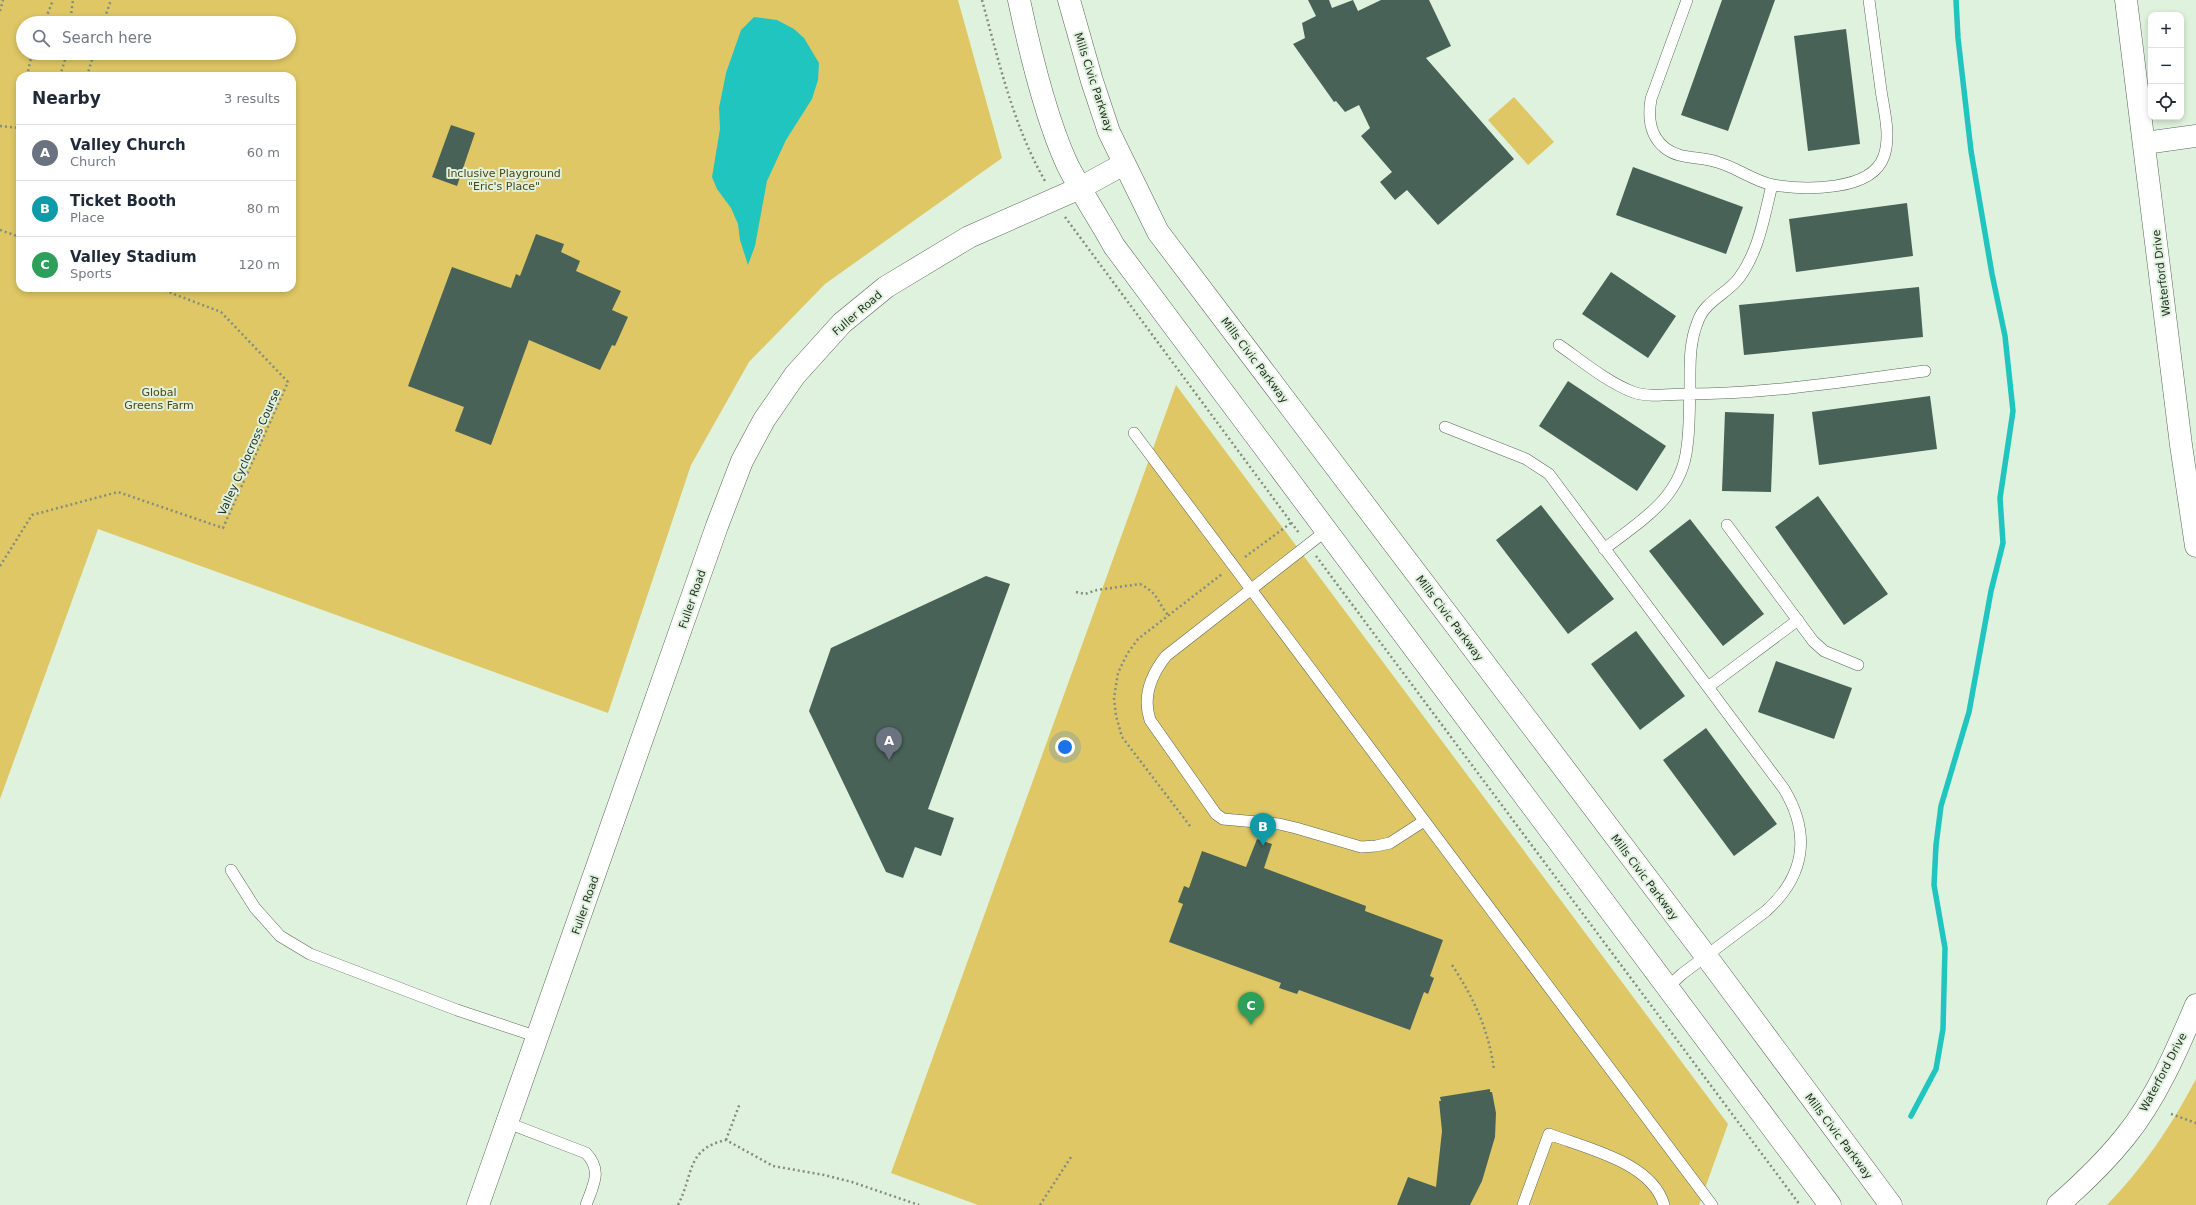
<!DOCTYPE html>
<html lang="en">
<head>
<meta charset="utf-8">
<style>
	body { margin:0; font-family:"DejaVu Sans",sans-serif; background:#f6f6f7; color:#1f2937 }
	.controls { position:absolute; right:12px; top:12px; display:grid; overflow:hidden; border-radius:8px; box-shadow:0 2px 6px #0003 }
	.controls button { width:36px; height:36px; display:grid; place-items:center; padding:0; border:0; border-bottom:1px solid #e0e1e3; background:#fff; color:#1f2937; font:20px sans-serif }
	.you { position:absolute; left:1065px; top:747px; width:14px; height:14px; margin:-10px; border:3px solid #fff; border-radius:50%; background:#1a73e8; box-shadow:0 0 0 6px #1a73e833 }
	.badge { display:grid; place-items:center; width:26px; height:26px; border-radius:50%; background:#ea580c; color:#fff; font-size:13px; font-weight:700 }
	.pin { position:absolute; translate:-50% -33px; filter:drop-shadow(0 1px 2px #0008) }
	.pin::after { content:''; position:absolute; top:21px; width:14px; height:12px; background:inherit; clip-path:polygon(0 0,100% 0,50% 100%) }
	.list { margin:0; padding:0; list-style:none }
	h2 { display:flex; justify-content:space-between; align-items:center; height:52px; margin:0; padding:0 16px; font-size:17px }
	h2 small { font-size:13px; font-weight:400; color:#747a83 }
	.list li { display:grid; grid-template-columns:26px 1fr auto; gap:12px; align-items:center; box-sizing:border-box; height:56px; padding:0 16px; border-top:1px solid #e0e1e3 }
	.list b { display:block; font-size:15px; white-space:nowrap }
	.list p { margin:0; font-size:13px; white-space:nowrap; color:#747a83 }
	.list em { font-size:13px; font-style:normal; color:#747a83 }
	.icon { flex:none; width:22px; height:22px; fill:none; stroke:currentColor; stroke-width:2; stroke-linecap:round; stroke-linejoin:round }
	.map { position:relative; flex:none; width:2196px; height:1205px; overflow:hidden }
	.search { position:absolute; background:#fff; box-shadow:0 2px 6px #0003; left:16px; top:16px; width:280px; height:44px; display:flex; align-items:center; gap:10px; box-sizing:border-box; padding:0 14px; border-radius:22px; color:#747a83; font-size:15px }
	.panel { position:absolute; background:#fff; box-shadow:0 2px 6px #0003; left:16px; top:72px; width:280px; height:220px; border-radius:12px }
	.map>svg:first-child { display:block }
	.green { fill:#dfc765; fill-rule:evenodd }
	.water { fill:#20c5bf }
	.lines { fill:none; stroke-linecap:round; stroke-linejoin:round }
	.stream { stroke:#20c5bf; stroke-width:5.5 }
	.building { fill:#496257 }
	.lane-casing { stroke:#586857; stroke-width:12 }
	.street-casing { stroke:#586857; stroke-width:23 }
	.secondary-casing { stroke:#586857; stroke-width:23 }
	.path { stroke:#818e80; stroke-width:2.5; stroke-dasharray:2 3; stroke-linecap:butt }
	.lane { stroke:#fff; stroke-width:11 }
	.street { stroke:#fff; stroke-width:22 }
	.secondary { stroke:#fff; stroke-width:22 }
	.labels { text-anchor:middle; stroke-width:4; stroke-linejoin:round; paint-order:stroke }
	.street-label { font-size:11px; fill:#272f27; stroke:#dff2dd }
	.park-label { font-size:11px; fill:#4e441a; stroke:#dff2dd }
</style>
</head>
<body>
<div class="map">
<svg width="2196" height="1205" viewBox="0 0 2196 1205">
	<rect width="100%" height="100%" fill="#dff2dd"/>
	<path class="green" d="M0 0H958L1002 158 825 284 749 362 691 465 608 713 98 529 0 799ZM23 23H289V53H23ZM20 76H292V288H20Z
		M1514 97 1554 142 1528 165 1488 120Z
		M1176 385 1728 1124 1699 1205H978L891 1173Z
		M2196 1079V1205H2107C2143 1168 2172 1125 2196 1079Z"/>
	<path class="water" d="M754 17 777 20 794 29 804 38 819 63 818 80 812 99 786 140 767 181 755 246 748 265 740 240 738 224 731 208 717 189 712 177 720 129 719 108 726 73 741 30Z"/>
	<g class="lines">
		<path class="stream" d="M1911 1116 1936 1069 1943 1029 1945 948 1934 885 1936 845 1941 806 1969 712 1991 591 2003 543 2000 498 2013 411 2005 336 1992 274 1971 151 1958 38 1956 0"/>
	</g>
	<path class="building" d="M1308 0H1329L1332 8 1353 0 1358 11 1381 0H1429L1451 46 1426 58 1514 159 1438 225 1407 190 1395 200 1380 182 1392 172 1361 136 1370 128 1359 105 1345 112 1336 101 1334 102 1293 44 1305 38 1302 23 1316 16Z
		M1722 0H1775L1728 131 1681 115Z
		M1846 29 1860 144 1808 151 1794 36Z
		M451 125 475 133 457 186 432 177Z
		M1633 167 1743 207 1726 254 1616 215Z
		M1907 203 1913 256 1796 272 1789 219Z
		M536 234 564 244 561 252 580 261 576 271 621 291 612 310 628 317 615 346 612 345 600 370 529 340 491 445 455 431 464 407 408 386 452 267 511 288 516 274 520 276Z
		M1611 272 1676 316 1648 358 1582 314Z
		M1919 287 1923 337 1744 355 1739 305Z
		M1568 381 1666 446 1637 491 1539 426Z
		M1930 396 1937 449 1819 465 1812 412Z
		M1725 412 1774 414 1771 492 1722 491Z
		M1818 496 1888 594 1844 625 1775 527Z
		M1541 505 1614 599 1568 634 1496 540Z
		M1690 519 1764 614 1723 646 1649 551Z
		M986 576 1010 584 928 809 954 818 941 856 915 847 903 878 886 872 809 711 831 648Z
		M1636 631 1685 696 1640 730 1591 664Z
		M1776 661 1852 688 1834 739 1758 712Z
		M1706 728 1777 824 1734 856 1663 760Z
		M1257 839 1272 844 1264 868 1366 906 1365 911 1443 940 1430 976 1434 978 1428 994 1424 992 1410 1030 1299 990 1297 994 1279 988 1281 983 1169 942 1183 904 1178 902 1184 886 1189 888 1202 851 1246 867Z
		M1490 1089V1092H1492L1496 1113 1495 1137 1482 1181 1470 1205H1397L1408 1177 1436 1187 1442 1131 1439 1101H1441L1440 1097Z"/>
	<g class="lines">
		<g class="lane-casing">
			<path id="lane" d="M1687 0 1651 99C1648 117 1649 135 1665 148 1680 160 1700 156 1717 162 1736 167 1753 181 1773 185 1804 190 1872 192 1884 156 1891 135 1884 111 1881 90 1877 60 1873 30 1869 0
				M1559 345C1582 361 1607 382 1633 392 1649 398 1671 394 1687 394 1768 394 1846 381 1925 371
				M1445 427 1526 459 1549 474 1784 789C1811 834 1805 876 1766 911L1682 974 1668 987
				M1134 433 1712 1205
				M1727 525 1813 641 1824 651 1858 665
				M1327 530 1166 656C1151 675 1142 696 1150 720L1216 814 1223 819 1279 824 1296 828 1361 847 1376 846 1390 843 1424 821
				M1604 549C1641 521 1682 497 1687 447 1690 428 1689 407 1690 387 1690 364 1689 343 1698 321 1705 301 1727 294 1739 278 1759 251 1764 217 1772 185
				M1708 687 1798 620
				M231 870 255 908 280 936 310 954 457 1010 538 1037
				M508 1123 586 1153C603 1171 593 1185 586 1205
				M1523 1205 1549 1134C1585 1148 1652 1162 1664 1205"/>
		</g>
		<g class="street-casing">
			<path id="street" d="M2126 0 2181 445 2196 546
				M2145 143 2196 136
				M2058 1205C2082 1184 2105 1162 2125 1137 2156 1099 2177 1050 2196 1005"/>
		</g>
		<g class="secondary-casing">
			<path id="secondary" d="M1019 0C1030 52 1045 116 1067 164 1081 192 1099 219 1114 246L1830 1205
				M1069 0 1092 81 1109 132 1158 232 1706 956 1891 1205
				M478 1205 717 526 742 461 764 420 795 375 842 323 886 287 969 237 1080 188 1124 164"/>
		</g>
		<path class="path" d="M982 0C999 62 1013 125 1045 181
			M0 11 3 0
			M44 23 53 0
			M70 23 73 0
			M103 23 111 0
			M27 76 32 53
			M60 76 67 53
			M87 76 94 53
			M0 126 20 128
			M1065 217 1299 533
			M0 230 20 237
			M1316 556 1800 1205
			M1245 557 1291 523
			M0 566 32 515 118 492 223 528 288 382 221 312 158 288
			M1076 592 1085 594 1097 590 1140 584C1159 594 1156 600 1168 615
			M1190 826 1122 737 1116 716 1114 698 1118 673 1127 654 1138 639 1222 574
			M1452 965C1474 998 1489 1031 1494 1070
			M2171 1114 2196 1123
			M726 1140 740 1103
			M678 1205C694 1174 686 1149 726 1140L773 1166 824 1175 852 1182 919 1205
			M1040 1205 1071 1157"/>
		<use href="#lane" class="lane"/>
		<use href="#street" class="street"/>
		<use href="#secondary" class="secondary"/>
	</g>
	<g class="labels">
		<g class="street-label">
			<text transform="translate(1094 82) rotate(72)" y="4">Mills Civic Parkway</text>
			<text transform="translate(2161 273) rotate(-97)" y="4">Waterford Drive</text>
			<text transform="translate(857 313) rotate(-41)" y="4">Fuller Road</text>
			<text transform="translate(1255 360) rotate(53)" y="4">Mills Civic Parkway</text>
			<text transform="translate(249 452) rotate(-66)" y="4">Valley Cyclocross Course</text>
			<text transform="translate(692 599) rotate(-71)" y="4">Fuller Road</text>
			<text transform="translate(1450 618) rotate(53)" y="4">Mills Civic Parkway</text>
			<text transform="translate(1645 877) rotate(53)" y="4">Mills Civic Parkway</text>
			<text transform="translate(585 905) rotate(-71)" y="4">Fuller Road</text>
			<text transform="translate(2163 1072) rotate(-62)" y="4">Waterford Drive</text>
			<text transform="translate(1839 1136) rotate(53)" y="4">Mills Civic Parkway</text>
		</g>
		<g class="park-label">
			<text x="504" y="177">Inclusive Playground<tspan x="504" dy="13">"Eric's Place"</tspan></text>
			<text x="159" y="396">Global<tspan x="159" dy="13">Greens Farm</tspan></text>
		</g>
	</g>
</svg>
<div class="controls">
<button>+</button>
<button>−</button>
<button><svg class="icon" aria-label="locate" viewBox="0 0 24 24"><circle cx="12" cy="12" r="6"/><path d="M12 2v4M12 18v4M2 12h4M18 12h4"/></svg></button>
</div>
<div class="you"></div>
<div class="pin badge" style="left:889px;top:760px;background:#6b7280">A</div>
<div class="pin badge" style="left:1263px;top:846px;background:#0f9aa8">B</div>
<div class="pin badge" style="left:1251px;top:1025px;background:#2e9e5b">C</div>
<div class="search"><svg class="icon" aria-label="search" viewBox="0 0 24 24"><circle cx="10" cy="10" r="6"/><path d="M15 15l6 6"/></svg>Search here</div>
<section class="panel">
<h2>Nearby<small>3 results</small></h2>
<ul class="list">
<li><span class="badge" style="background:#6b7280">A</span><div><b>Valley Church</b><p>Church</p></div><em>60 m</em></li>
<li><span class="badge" style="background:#0f9aa8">B</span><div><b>Ticket Booth</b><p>Place</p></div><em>80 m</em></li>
<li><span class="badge" style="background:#2e9e5b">C</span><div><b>Valley Stadium</b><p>Sports</p></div><em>120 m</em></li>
</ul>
</section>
</div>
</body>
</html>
